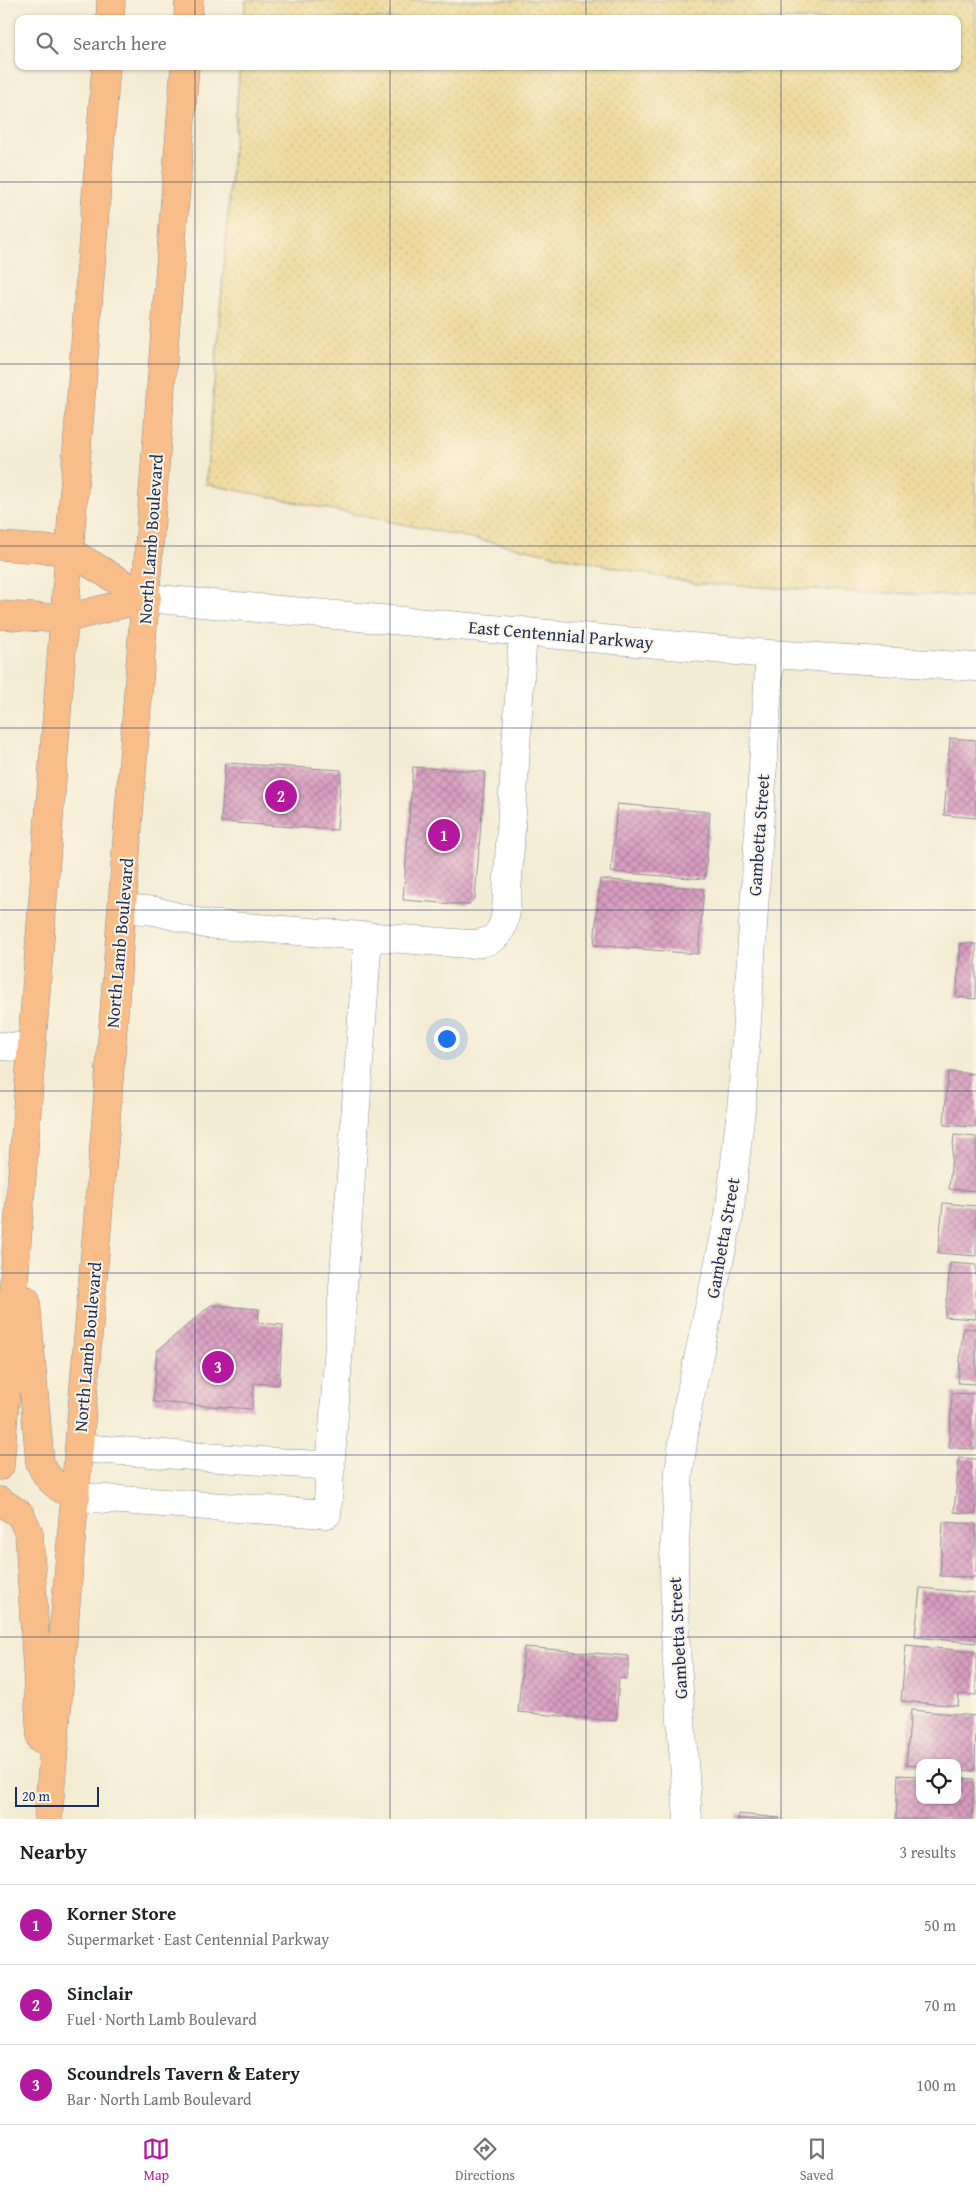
<!DOCTYPE html>
<html lang="en">
<head>
<meta charset="utf-8">
<style>
	body { margin:0; font-family:"Gentium Book Plus",serif; background:#f6f6f6; color:#202124 }
	.controls { position:absolute; right:15px; bottom:15px; display:grid; overflow:hidden; border-radius:10px; box-shadow:0 1px 4px #0004 }
	.controls button { width:45px; height:45px; display:grid; place-items:center; padding:0; border:0; border-bottom:1px solid #e0e0e0; background:#fff; color:#202124; font:25px sans-serif }
	.scale { position:absolute; left:15px; bottom:12px; width:84px; box-sizing:border-box; padding-left:5px; border:2px solid #1b2f5e; border-top:0; font-size:14px; line-height:18px; white-space:nowrap; color:#1b2f5e; -webkit-text-stroke:4px #fcf5e5; paint-order:stroke }
	.you { position:absolute; left:446px; top:1038px; width:18px; height:18px; margin:-12px; border:4px solid #fff; border-radius:50%; background:#1a73e8; box-shadow:0 0 0 8px #1a73e833 }
	.badge { display:grid; place-items:center; width:32px; height:32px; border-radius:50%; background:#b5179e; color:#fff; font-size:16px; font-weight:700 }
	.pin { position:absolute; translate:-50% -50%; border:2px solid #fff; box-shadow:0 1px 5px #0006 }
	.list { margin:0; padding:0; list-style:none }
	h2 { display:flex; justify-content:space-between; align-items:center; height:65px; margin:0; padding:0 20px; font-size:21px }
	h2 small { font-size:16px; font-weight:400; color:#757577 }
	.list li { display:grid; grid-template-columns:32px 1fr auto; gap:15px; align-items:center; box-sizing:border-box; height:80px; padding:0 20px; border-top:1px solid #e0e0e0 }
	.list b { display:block; font-size:19px; white-space:nowrap }
	.list p { margin:0; font-size:16px; white-space:nowrap; color:#757577 }
	.list em { font-size:16px; font-style:normal; color:#757577 }
	.icon { flex:none; width:28px; height:28px; fill:none; stroke:currentColor; stroke-width:2; stroke-linecap:round; stroke-linejoin:round }
	.map { position:relative; flex:none; width:976px; height:1819px; overflow:hidden }
	.search { position:absolute; background:#fff; box-shadow:0 1px 4px #0004; left:15px; right:15px; top:15px; height:55px; display:flex; align-items:center; gap:12px; box-sizing:border-box; padding:0 18px; border-radius:10px; color:#757577; font-size:19px }
	.sheet { height:305px; background:#fff }
	nav { display:flex; justify-content:space-around; align-items:center; box-sizing:border-box; height:70px; border-top:1px solid #e0e0e0; background:#fff; font-size:14px; color:#757577 }
	nav a { display:grid; justify-items:center; gap:2px }
	nav .on { color:#b5179e }
	.map>svg:first-child { display:block }
	.sand { fill:url(#sand-dots); stroke:#84847e }
	.building { fill:url(#building-cross-hatch) }
	.lines { fill:none; stroke-linecap:round; stroke-linejoin:round }
	.minor-casing { stroke:#878e99; stroke-width:29 }
	.major-casing { stroke:#878e99; stroke-width:29 }
	.minor { stroke:#fff; stroke-width:28 }
	.major { stroke:#f8bd89; stroke-width:28 }
	.grid { fill:none; stroke:#1b2f5e; stroke-width:1; stroke-opacity:0.55 }
	.labels { text-anchor:middle; stroke-width:4; stroke-linejoin:round; paint-order:stroke }
	.street-label { font-size:18px; fill:#1b2f5e; stroke:#fcf5e5 }
</style>
</head>
<body>
<div class="map">
<svg width="976" height="1819" viewBox="0 0 976 1819">
	<defs>
		<pattern id="sand-dots" width="8" height="8" patternUnits="userSpaceOnUse" patternTransform="scale(1.25)"><rect width="8" height="8" fill="#eeda9e"/><path d="M2 2h.1M6 6h.1" fill="none" stroke="#ccbb8a" stroke-width="1.8" stroke-linecap="round"/></pattern>
		<pattern id="building-cross-hatch" width="8" height="8" patternUnits="userSpaceOnUse" patternTransform="scale(1.25)"><rect width="8" height="8" fill="#d89cbf"/><path d="M0 0l8 8M0 8l8-8" fill="none" stroke="#ae809e"/></pattern>
	</defs>
	<rect width="100%" height="100%" fill="#fcf5e5"/>
	<filter id="ink" filterUnits="userSpaceOnUse"><feTurbulence type="fractalNoise" baseFrequency=".02" numOctaves="2"/><feDisplacementMap in="SourceGraphic" scale="10" xChannelSelector="R" yChannelSelector="G"/><feConvolveMatrix kernelMatrix="1 2 1 2 8 2 1 2 1" color-interpolation-filters="sRGB"/></filter>
	<filter id="wash" filterUnits="userSpaceOnUse"><feTurbulence type="fractalNoise" baseFrequency=".0096" numOctaves="4" result="noise"/><feDisplacementMap in="SourceGraphic" scale="20" xChannelSelector="R" yChannelSelector="G"/><feGaussianBlur stdDeviation="1.12" result="paint"/><feColorMatrix in="noise" values="0 0 0 0 0 0 0 0 0 0 0 0 0 0 0 0 0 1.4 0 .05"/><feComposite in="paint" operator="in"/></filter>
	<g filter="url(#wash)">
		<rect width="100%" height="100%" fill="#f3ecd4"/>
		<path class="sand" d="M246 0H976V597L696 584 206 484 240 66H957V19H244Z"/>
		<g id="blocks">
			<path class="building" d="M950 738 976 740V818L944 815Z
				M225 763 341 770 337 830 221 822Z
				M413 767 485 772 475 898 468 905 403 900Z
				M617 804 710 812 705 879 611 872Z
				M600 879 704 889 698 954 594 945Z
				M961 943 976 944V999L956 997Z
				M948 1072 976 1074V1127L944 1125Z
				M954 1135 976 1137V1191L949 1189Z
				M943 1203 976 1206V1256L938 1253Z
				M950 1263 976 1265V1319L945 1317Z
				M211 1305 259 1309 258 1323 283 1325 279 1385 254 1383 252 1409 153 1402 157 1351Z
				M963 1328 976 1329V1384L958 1383Z
				M952 1393 976 1394V1449L949 1448Z
				M959 1458 976 1459V1514L954 1512Z
				M943 1522 976 1524V1577L940 1576Z
				M920 1588 976 1593V1643L915 1637Z
				M906 1645 976 1652V1695L959 1694 958 1706 901 1701Z
				M524 1647 629 1656 627 1679 619 1678 616 1721 518 1712Z
				M911 1710 976 1716 975 1771 957 1770V1763H920V1766L906 1765Z
				M898 1775 920 1776V1800H957V1778L974 1779 972 1819H896Z
				M738 1814 780 1818V1819H737Z"/>
		</g>
	</g>
	<g filter="url(#ink)">
		<use href="#blocks" fill-opacity="0" stroke="#878e99" stroke-width="1"/>
		<g class="lines">
			<g class="minor-casing">
				<path id="minor" d="M147 598 770 654 976 667
					M123 908 155 911 205 924 468 944C494 944 503 935 506 910L523 631
					M0 1046 31 1048
					M79 1448 331 1466
					M76 1497 327 1514 368 936
					M688 1819 675 1634 674 1559 679 1471 688 1405 729 1216 742 1100 770 654"/>
			</g>
			<g class="major-casing">
				<path id="major" d="M110 19 111 0
					M188 19 189 0
					M0 546 69 551 147 598
					M0 615 64 619 147 598
					M26 1300 40 1463C48 1481 59 1489 76 1497
					M0 1466 106 66
					M0 1501 20 1514 29 1533 41 1740
					M48 1819C99 1235 143 651 185 66"/>
			</g>
			<use href="#minor" class="minor"/>
			<use href="#major" class="major"/>
		</g>
	</g>
	<path class="grid" d="M195 0V19M390 0V19M586 0V19M781 0V19M195 66V1819M390 66V1819M586 66V1819M781 66V1819M0 182H976M0 364H976M0 546H976M0 728H976M0 910H976M0 1091H976M0 1273H976M0 1455H976M0 1637H976"/>
	<g class="labels">
		<g class="street-label">
			<text transform="translate(151 539) rotate(-86)" y="6">North Lamb Boulevard</text>
			<text transform="translate(561 635) rotate(5)" y="6">East Centennial Parkway</text>
			<text transform="translate(759 835) rotate(-86)" y="6">Gambetta Street</text>
			<text transform="translate(120 943) rotate(-85)" y="6">North Lamb Boulevard</text>
			<text transform="translate(723 1238) rotate(-80)" y="6">Gambetta Street</text>
			<text transform="translate(88 1347) rotate(-85)" y="6">North Lamb Boulevard</text>
			<text transform="translate(678 1638) rotate(-93)" y="6">Gambetta Street</text>
		</g>
	</g>
</svg>
<div class="controls">
<button><svg class="icon" aria-label="locate" viewBox="0 0 24 24"><circle cx="12" cy="12" r="6"/><path d="M12 2v4M12 18v4M2 12h4M18 12h4"/></svg></button>
</div>
<div class="scale">20 m</div>
<div class="you"></div>
<div class="pin badge" style="left:444px;top:835px">1</div>
<div class="pin badge" style="left:281px;top:796px">2</div>
<div class="pin badge" style="left:218px;top:1367px">3</div>
<div class="search"><svg class="icon" aria-label="search" viewBox="0 0 24 24"><circle cx="10" cy="10" r="6"/><path d="M15 15l6 6"/></svg>Search here</div>
</div>
<section class="sheet">
<h2>Nearby<small>3 results</small></h2>
<ul class="list">
<li><span class="badge">1</span><div><b>Korner Store</b><p>Supermarket · East Centennial Parkway</p></div><em>50 m</em></li>
<li><span class="badge">2</span><div><b>Sinclair</b><p>Fuel · North Lamb Boulevard</p></div><em>70 m</em></li>
<li><span class="badge">3</span><div><b>Scoundrels Tavern &amp; Eatery</b><p>Bar · North Lamb Boulevard</p></div><em>100 m</em></li>
</ul>
</section>
<nav>
<a class="on"><svg class="icon" aria-label="map" viewBox="0 0 24 24"><path d="M3 6l6-2 6 2 6-2v14l-6 2-6-2-6 2zM9 4v14M15 6v14"/></svg>Map</a>
<a><svg class="icon" aria-label="directions" viewBox="0 0 24 24"><path d="M12 3l9 9-9 9-9-9zM9 14v-3h6M13 9l2 2-2 2"/></svg>Directions</a>
<a><svg class="icon" aria-label="saved" viewBox="0 0 24 24"><path d="M7 4h10v16l-5-4-5 4z"/></svg>Saved</a>
</nav>
</body>
</html>
